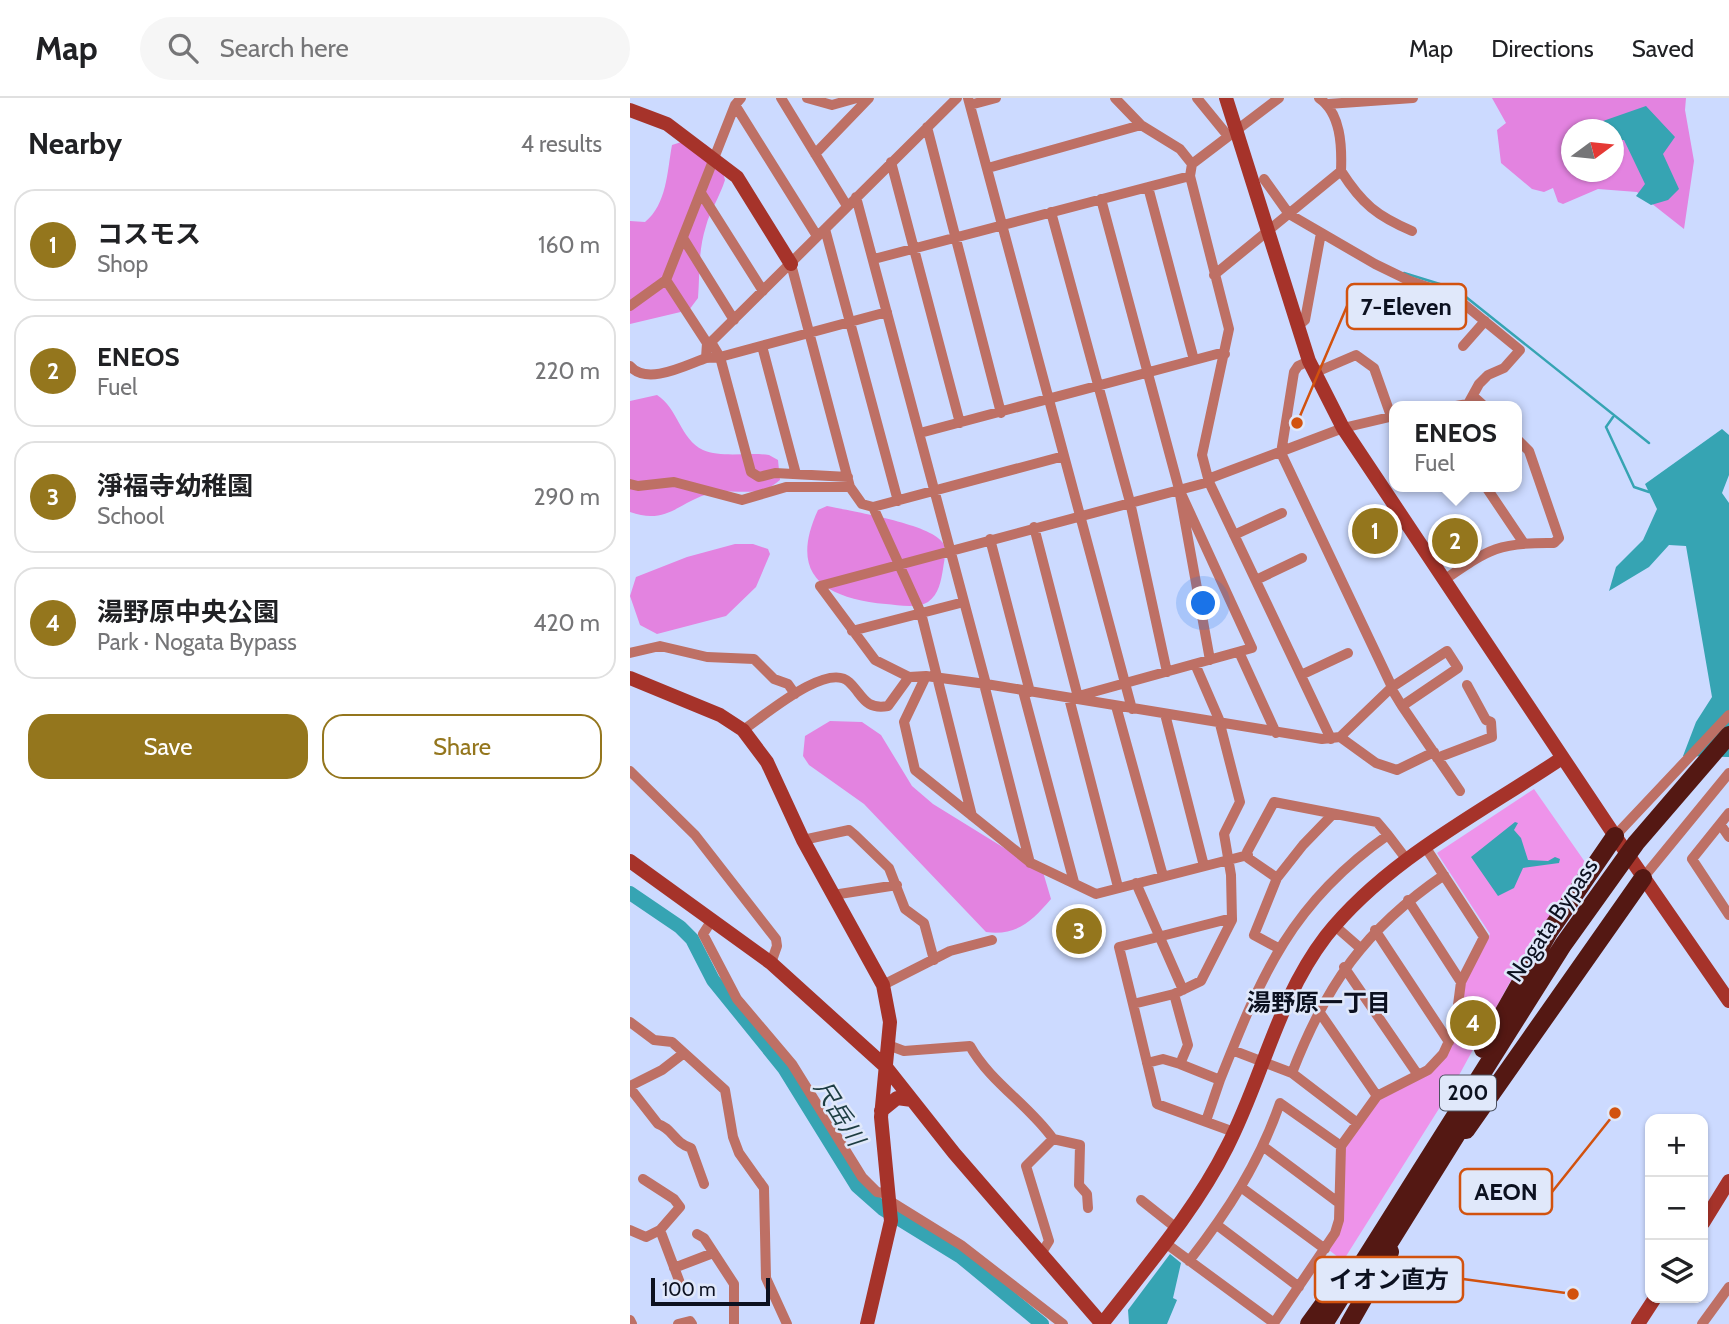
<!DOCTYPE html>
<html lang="en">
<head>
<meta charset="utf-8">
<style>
	body { margin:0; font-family:Cabin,"Noto Sans JP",sans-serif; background:#f6f6f6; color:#202124 }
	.controls { position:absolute; right:21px; bottom:21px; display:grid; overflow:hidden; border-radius:14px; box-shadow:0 2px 5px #0004 }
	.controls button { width:63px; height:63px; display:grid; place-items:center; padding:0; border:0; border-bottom:2px solid #e0e0e0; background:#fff; color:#202124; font:35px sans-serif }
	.compass { position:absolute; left:931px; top:21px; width:63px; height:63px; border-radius:50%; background:#fff; box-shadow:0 2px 5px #0004; rotate:75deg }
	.scale { position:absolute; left:21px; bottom:18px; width:119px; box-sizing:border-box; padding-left:7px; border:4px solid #0c1120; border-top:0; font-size:19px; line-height:24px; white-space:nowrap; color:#0c1120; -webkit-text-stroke:5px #e0e8fa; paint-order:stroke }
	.you { position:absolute; left:574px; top:506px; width:24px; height:24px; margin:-18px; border:5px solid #fff; border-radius:50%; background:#1a73e8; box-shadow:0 0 0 10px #1a73e833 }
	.badge { display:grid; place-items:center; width:46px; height:46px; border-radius:50%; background:#94761d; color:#fff; font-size:23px; font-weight:700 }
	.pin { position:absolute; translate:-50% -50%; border:4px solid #fff; box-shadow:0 2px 7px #0006 }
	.popup { position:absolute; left:759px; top:303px; width:133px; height:91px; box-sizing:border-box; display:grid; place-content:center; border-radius:14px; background:#fff; filter:drop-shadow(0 2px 5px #0005); font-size:23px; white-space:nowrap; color:#757577 }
	.popup b { font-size:26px; color:#202124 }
	.popup::after { content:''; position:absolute; left:50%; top:100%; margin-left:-14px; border:14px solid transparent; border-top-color:#fff }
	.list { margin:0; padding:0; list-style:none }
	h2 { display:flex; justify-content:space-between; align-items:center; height:91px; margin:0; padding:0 28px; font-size:30px }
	h2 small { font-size:23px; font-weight:400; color:#757577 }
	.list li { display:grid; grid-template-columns:46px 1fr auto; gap:21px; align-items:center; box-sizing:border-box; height:112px; margin:0 14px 14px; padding:0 14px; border:2px solid #e0e0e0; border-radius:21px }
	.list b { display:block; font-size:26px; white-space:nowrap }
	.list p { margin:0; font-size:23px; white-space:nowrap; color:#757577 }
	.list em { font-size:23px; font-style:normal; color:#757577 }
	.actions { display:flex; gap:14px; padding:21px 28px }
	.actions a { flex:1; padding:16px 0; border:2px solid #94761d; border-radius:21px; text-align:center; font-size:24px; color:#94761d }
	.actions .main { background:#94761d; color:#fff }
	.icon { flex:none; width:38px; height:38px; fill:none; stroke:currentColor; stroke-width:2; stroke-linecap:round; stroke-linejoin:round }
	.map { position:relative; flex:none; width:1099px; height:1226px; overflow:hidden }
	header { display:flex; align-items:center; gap:42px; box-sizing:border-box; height:98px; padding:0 35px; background:#fff; border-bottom:2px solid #e0e0e0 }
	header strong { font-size:33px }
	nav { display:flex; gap:38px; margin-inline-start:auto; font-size:24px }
	.search { width:490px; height:63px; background:#f6f6f6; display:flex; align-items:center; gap:18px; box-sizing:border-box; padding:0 24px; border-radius:38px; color:#757577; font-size:26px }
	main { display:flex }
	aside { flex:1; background:#fff }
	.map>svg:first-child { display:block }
	.green { fill:#ee93ea }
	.forest { fill:#e383e0; fill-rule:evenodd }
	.water { fill:#36a4b3 }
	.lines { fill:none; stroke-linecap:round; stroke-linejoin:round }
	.stream { stroke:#36a4b3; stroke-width:2.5 }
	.river { stroke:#36a4b3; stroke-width:14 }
	.street { stroke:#be7065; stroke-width:10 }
	.secondary { stroke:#a6332a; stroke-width:14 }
	.highway { stroke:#541813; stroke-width:18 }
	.labels { text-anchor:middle; stroke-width:5; stroke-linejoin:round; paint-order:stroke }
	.shield { fill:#e0e8fa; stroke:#4c5261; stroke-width:2 }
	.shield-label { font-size:21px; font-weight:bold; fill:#0c1120 }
	.street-label { font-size:23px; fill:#0c1120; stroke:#e0e8fa }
	.neighbourhood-label { font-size:24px; font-weight:bold; fill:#0c1120; stroke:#e0e8fa }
	.water-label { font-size:24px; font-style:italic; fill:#1d3d42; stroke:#e0e8fa }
	.leader { fill:none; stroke:#d2520e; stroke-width:2.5 }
	.callout-dot { fill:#d2520e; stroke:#e0e8fa; stroke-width:2.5 }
	.callout { fill:#e0e8fa; stroke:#d2520e; stroke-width:2.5 }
	.callout-label { font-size:24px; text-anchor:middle; font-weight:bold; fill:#0c1120 }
</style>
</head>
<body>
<header>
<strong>Map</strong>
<div class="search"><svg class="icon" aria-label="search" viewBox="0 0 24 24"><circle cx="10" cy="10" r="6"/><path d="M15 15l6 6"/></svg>Search here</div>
<nav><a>Map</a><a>Directions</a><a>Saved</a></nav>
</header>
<main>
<aside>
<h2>Nearby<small>4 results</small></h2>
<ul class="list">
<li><span class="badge">1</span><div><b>コスモス</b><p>Shop</p></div><em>160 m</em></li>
<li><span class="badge">2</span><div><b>ENEOS</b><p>Fuel</p></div><em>220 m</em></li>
<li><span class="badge">3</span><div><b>淨福寺幼稚園</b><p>School</p></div><em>290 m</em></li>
<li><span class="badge">4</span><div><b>湯野原中央公園</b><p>Park · Nogata Bypass</p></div><em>420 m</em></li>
</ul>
<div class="actions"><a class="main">Save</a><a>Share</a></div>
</aside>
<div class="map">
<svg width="1099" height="1226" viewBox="0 0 1099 1226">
	<rect width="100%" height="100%" fill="#ccdaff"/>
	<path class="green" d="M904 691 955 764 880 884 822 990 713 1163 699 1152 702 1147 715 1047 751 1000 812 964 834 887 860 836 807 755Z"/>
	<path class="forest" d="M862 0H1056L1055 12 1064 63 1054 131 1007 94 968 91 933 106 928 104 923 90 914 94 902 91 871 65 867 32 876 25ZM942 32H984V74H942Z
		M61 41C84 46 90 61 95 82 90 98 80 113 76 128 68 153 70 175 68 200L59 212 0 226V123L15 124C37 106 37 74 42 47Z
		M27 297C48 310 50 341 73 352 91 360 119 354 139 357L148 362 150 382C129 401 108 390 82 395 50 402 38 428 0 414V303Z
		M197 408C220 413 302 426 313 445 317 453 314 463 313 471 311 483 309 496 298 504 286 511 268 507 256 506 194 500 158 477 188 412Z
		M105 446H123L138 451 140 456 126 489 96 518 27 536 10 527 0 498 6 479 57 459Z
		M200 623 232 624 251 637 282 688 303 706 413 774 421 801C402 823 387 838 356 834L234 706 179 667 173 658 175 638Z"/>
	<path class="water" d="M1016 8 1045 39 1033 56 1049 91 1038 102 1021 107 1006 98 1015 86 994 42H984V32L978 31 973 23Z
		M1092 331 1099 337V377L1092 395 1099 405V659L1053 658 1066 624 1082 599 1056 448 1039 447 1019 469 979 493 986 469 1013 442 1027 411 1015 386Z
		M885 724 888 725 884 732 891 740 898 762 918 763 925 759 930 761 929 765 893 770 884 790 868 798 841 759Z
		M540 1156 551 1165 543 1200 547 1202 537 1226H499L498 1212Z"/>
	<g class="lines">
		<path class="stream" d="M774 175 826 191 1019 345
			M983 319 976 329 1004 389 1019 394"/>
		<path class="river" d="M0 795 50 829 62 841 83 882 154 970 227 1088 253 1111 331 1159 412 1226"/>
		<path class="street" d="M151 0 217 108
			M177 0 202 7 227 0
			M338 0 502 611
			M485 0 511 27 550 51 562 66
			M567 0 598 38
			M649 0 562 66 560 78 599 231 572 357 579 384 701 641
			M698 6 783 0
			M105 7 187 138
			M340 7 366 0
			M297 29 371 315
			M185 56 239 0
			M261 64 330 325
			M358 70 511 27
			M711 73C732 106 747 118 782 133
			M634 81 659 116 745 166 780 183 824 198 890 252 874 270 858 277 849 286 838 306 826 308
			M518 89 564 262
			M71 95 133 193
			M226 99 356 586
			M471 101 549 391
			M421 114 500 404 537 574
			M195 131 268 403
			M53 140 104 222
			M244 161 560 78
			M161 166 220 389 232 406 243 409 434 358
			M584 177 711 73C712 48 711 15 689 0
			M0 208 36 182
			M667 229 675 222 691 135
			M81 244 90 259 257 214
			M77 245 81 244 327 0
			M132 248 166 376
			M833 248 855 223
			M76 260 90 259 121 374 129 379 145 375 218 379
			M0 268C17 288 56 267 76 260L77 245 36 182 105 7 111 0
			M684 275 726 257 744 270 761 318
			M843 298 854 308
			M290 335 587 256H595
			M578 381 713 330 764 318
			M579 384 190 488 245 562 279 579 296 578 356 586 692 641 710 639 762 589 651 355 664 274 668 268 679 263
			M0 386 8 388 44 384 112 402 156 389H220
			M856 389 893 444
			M243 409 291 515 342 718
			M404 429 448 599
			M604 437 652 415
			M360 441 400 594
			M626 482 672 460
			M814 482C859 451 868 444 924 445L929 440 899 353 886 340
			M222 533 334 504
			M609 554 646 635
			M0 555 30 548 77 559 124 561 144 581 158 586 165 596
			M565 566 591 626
			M671 577 718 555
			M296 578 274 624 285 672 401 765 466 796 618 757
			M354 586 400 765
			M761 590 772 608 828 570 817 553 762 589
			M393 593 444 784
			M445 599 622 550 549 391 580 562
			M439 600 488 789
			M486 608 533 778
			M772 608 830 693
			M535 616 574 768
			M590 626 610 704 594 736 601 777 602 822 571 883 544 896 503 906 527 1006 604 1034
			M113 632C133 619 197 563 219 584 233 597 234 612 258 608L279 579
			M710 639 746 665 767 672 804 654
			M807 660 862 639 861 624 856 622 837 587
			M0 673 65 737 146 841 147 848 141 865
			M1099 715 1062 761 1099 817
			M703 716 673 747 647 780 618 760 617 754 644 704 747 724 758 737
			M1090 726 1099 739
			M985 738 1099 617
			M173 742 219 732 225 737 259 770 275 811 294 825 304 862
			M647 780 624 837 648 850
			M1013 780 1099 675
			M506 785 553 892
			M203 797 267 787
			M778 802 831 884
			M82 822 73 836 107 901 162 966 232 1079 247 1094 259 1096
			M705 828 729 849
			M745 832 819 944
			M714 869 788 977
			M253 887 320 853 362 842
			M503 906 489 849 602 820
			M688 912 747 998
			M0 924 24 942 42 944 95 992 103 1039 109 1055 134 1090 136 1180 157 1226
			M258 947 274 953 340 948C360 984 399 1007 423 1041L450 1047 449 1087 457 1096 458 1110
			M602 952 662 975
			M517 965 533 961 550 966 558 947 544 896
			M550 966 590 982 576 1023
			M590 982C632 876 661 805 758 737L777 762
			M0 988 32 972 54 955
			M0 990 28 1026C42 1030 44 1045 61 1050L74 1086
			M726 1024 662 975C696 887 735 831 814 777
			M634 1049 709 1105
			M612 1090 695 1151
			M511 1102 545 1129
			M260 1103 331 1147 433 1226
			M587 1127 669 1189
			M0 1132 16 1139 30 1132 50 1109 44 1101 13 1081
			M30 1132 50 1185
			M67 1136 74 1140 104 1186V1226
			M534 1144 644 1225 705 1135 709 1122 711 1048 747 998 798 972 813 956 825 930 831 884 854 839 796 750
			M411 1156 419 1143 396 1068 423 1041
			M559 1163C598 1113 629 1065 650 1005L711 1048
			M44 1170 83 1155
			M0 1222 2 1226
			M48 1226 60 1223 62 1226
			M1072 1226 1099 1189"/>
		<path class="secondary" d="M596 0 679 263 713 330 985 738 1099 903
			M0 12 37 26 107 79 161 166
			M0 580 90 617 113 632 137 664 173 742 253 887 260 924 251 1019 261 1123 237 1226
			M0 763 141 865 256 969 324 1055 472 1226
			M251 1013 267 1000 282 1002
			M1073 1125 1099 1083
			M472 1226C516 1169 565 1113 597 1049 633 979 647 902 696 838 757 761 852 714 932 660
			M1008 1226 1025 1200"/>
		<path class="highway" d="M853 951 919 834 985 738
			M836 1032 1013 780
			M748 1163 837 1020
			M679 1226 698 1200
			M694 1226 933 847 1006 745 1099 637
			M719 1226 760 1154"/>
	</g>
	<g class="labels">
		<rect class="shield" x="810" y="977.5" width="56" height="35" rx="5"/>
		<g class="shield-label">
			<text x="838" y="1002">200</text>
		</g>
		<g class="street-label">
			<text transform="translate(922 822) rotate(-56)" y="8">Nogata Bypass</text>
		</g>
		<g class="neighbourhood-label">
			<text x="689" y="913">湯野原一丁目</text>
		</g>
		<g class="water-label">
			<text transform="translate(209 1015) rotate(58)" y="8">尺岳川</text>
		</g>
	</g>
	<path class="leader" d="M667 325L717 208M985 1015L922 1094M943 1196L833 1181"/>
	<g class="callout-dot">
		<circle cx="667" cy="325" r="7"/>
		<circle cx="985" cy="1015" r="7"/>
		<circle cx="943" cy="1196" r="7"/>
	</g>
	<g class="callout">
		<rect x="717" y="186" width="119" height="45" rx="7"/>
		<rect x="830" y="1071" width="92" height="45" rx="7"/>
		<rect x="685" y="1159" width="148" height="45" rx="7"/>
	</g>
	<g class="callout-label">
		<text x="776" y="217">7-Eleven</text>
		<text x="876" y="1102">AEON</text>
		<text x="759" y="1190">イオン直方</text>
	</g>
</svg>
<div class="controls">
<button>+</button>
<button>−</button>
<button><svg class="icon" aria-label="layers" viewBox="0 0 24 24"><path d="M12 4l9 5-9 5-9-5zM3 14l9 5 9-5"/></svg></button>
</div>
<svg class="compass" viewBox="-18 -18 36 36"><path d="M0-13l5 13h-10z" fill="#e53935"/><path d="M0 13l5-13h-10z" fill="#757577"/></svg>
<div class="scale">100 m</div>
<div class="you"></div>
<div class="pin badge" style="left:745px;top:433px">1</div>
<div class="pin badge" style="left:825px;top:443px">2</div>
<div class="popup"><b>ENEOS</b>Fuel</div>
<div class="pin badge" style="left:449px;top:833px">3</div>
<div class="pin badge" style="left:843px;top:925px">4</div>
</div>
</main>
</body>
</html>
